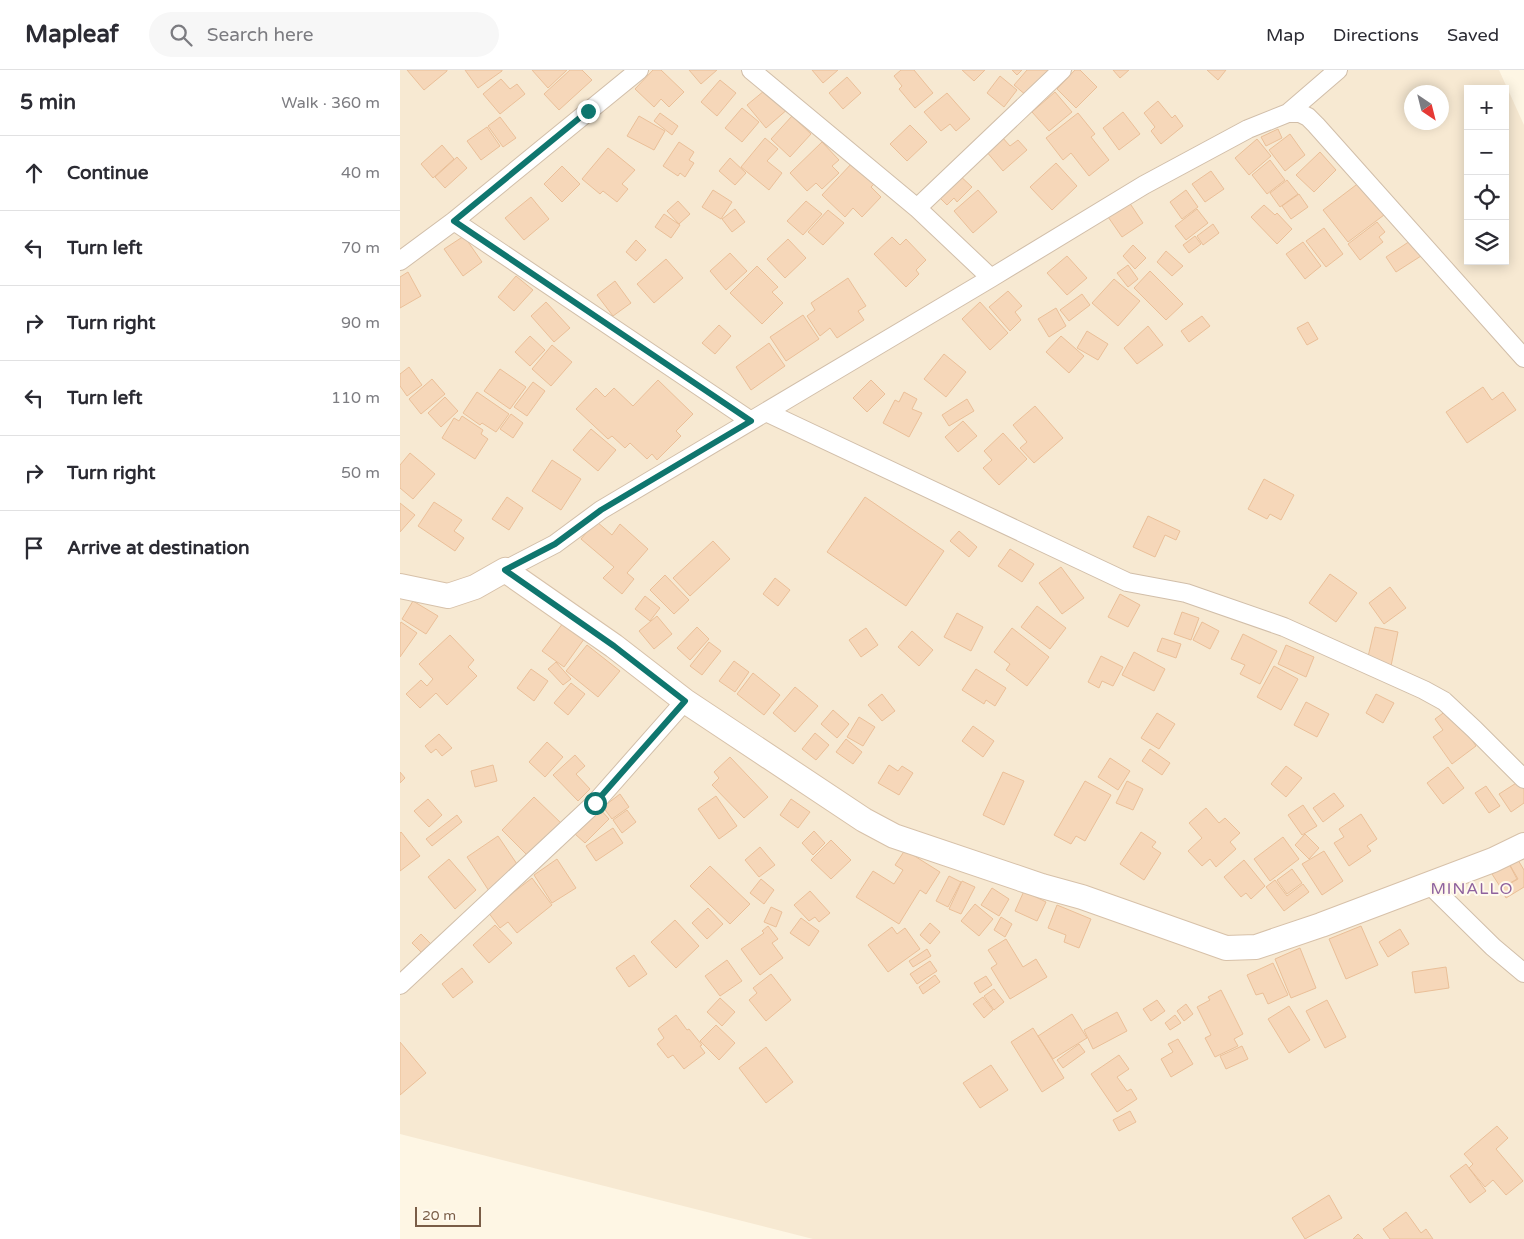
<!DOCTYPE html>
<html lang="en">
<head>
<meta charset="utf-8">
<style>
	body { margin:0; font-family:"Varela Round",sans-serif; background:#f7f7f7; color:#2b2b33 }
	.controls { position:absolute; right:15px; top:15px; display:grid; overflow:hidden; border-radius:0px; box-shadow:0 2px 12px #0003 }
	.controls button { width:45px; height:45px; display:grid; place-items:center; padding:0; border:0; border-bottom:1px solid #e1e1e2; background:#fff; color:#2b2b33; font:25px sans-serif }
	.compass { position:absolute; left:1004px; top:15px; width:45px; height:45px; border-radius:50%; background:#fff; box-shadow:0 2px 12px #0003; rotate:145deg }
	.scale { position:absolute; left:15px; bottom:12px; width:66px; box-sizing:border-box; padding-left:5px; border:2px solid #7a5d47; border-top:0; font-size:14px; line-height:18px; white-space:nowrap; color:#7a5d47; -webkit-text-stroke:4px #fff9ed; paint-order:stroke }
	.stop { position:absolute; width:15px; height:15px; margin:-11px; border:4px solid #0f766e; border-radius:50%; background:#fff }
	.stop.end { background:#0f766e; border-color:#fff; box-shadow:0 1px 5px #0008 }
	.list { margin:0; padding:0; list-style:none }
	h2 { display:flex; justify-content:space-between; align-items:center; height:65px; margin:0; padding:0 20px; font-size:21px }
	h2 small { font-size:16px; font-weight:400; color:#7c7c81 }
	.list li { display:grid; grid-template-columns:32px 1fr auto; gap:15px; align-items:center; box-sizing:border-box; height:75px; padding:0 20px; border-top:1px solid #e1e1e2 }
	.list b { display:block; font-size:19px; white-space:nowrap }
	.list em { font-size:16px; font-style:normal; color:#7c7c81 }
	.icon { flex:none; width:28px; height:28px; fill:none; stroke:currentColor; stroke-width:2; stroke-linecap:round; stroke-linejoin:round }
	.map { position:relative; flex:none; width:1124px; height:1169px; overflow:hidden }
	header { display:flex; align-items:center; gap:30px; box-sizing:border-box; height:70px; padding:0 25px; background:#fff; border-bottom:1px solid #e1e1e2 }
	header strong { font-size:24px }
	nav { display:flex; gap:28px; margin-inline-start:auto; font-size:18px }
	.search { width:350px; height:45px; background:#f7f7f7; display:flex; align-items:center; gap:12px; box-sizing:border-box; padding:0 18px; border-radius:28px; color:#7c7c81; font-size:19px }
	main { display:flex }
	aside { flex:1; background:#fff }
	.map>svg:first-child { display:block }
	.residential { fill:#f7e9d2; fill-rule:evenodd }
	.building { fill:#f6d7b9; stroke:#eabf98 }
	.lines { fill:none; stroke-linecap:round; stroke-linejoin:round }
	.street-casing { stroke:#d1bea9; stroke-width:20 }
	.secondary-casing { stroke:#d7c1a9; stroke-width:26 }
	.street { stroke:#fff; stroke-width:18 }
	.secondary { stroke:#fff; stroke-width:24 }
	.route { stroke:#0f766e; stroke-width:6 }
	.labels { text-anchor:middle; stroke-width:4; stroke-linejoin:round; paint-order:stroke }
	.quarter-label { font-size:16px; letter-spacing:1px; fill:#8f629e; stroke:#fff9ed }
</style>
</head>
<body>
<header>
<strong>Mapleaf</strong>
<div class="search"><svg class="icon" aria-label="search" viewBox="0 0 24 24"><circle cx="10" cy="10" r="6"/><path d="M15 15l6 6"/></svg>Search here</div>
<nav><a>Map</a><a>Directions</a><a>Saved</a></nav>
</header>
<main>
<aside>
<h2>5 min<small>Walk · 360 m</small></h2>
<ul class="list">
<li><svg class="icon" aria-label="ahead" viewBox="0 0 24 24"><path d="M12 20V5M6 11l6-6 6 6"/></svg><div><b>Continue</b></div><em>40 m</em></li>
<li><svg class="icon" aria-label="left" viewBox="0 0 24 24"><path d="M17 20v-9H6M10 6l-5 5 5 5"/></svg><div><b>Turn left</b></div><em>70 m</em></li>
<li><svg class="icon" aria-label="right" viewBox="0 0 24 24"><path d="M7 20v-9h11M14 6l5 5-5 5"/></svg><div><b>Turn right</b></div><em>90 m</em></li>
<li><svg class="icon" aria-label="left" viewBox="0 0 24 24"><path d="M17 20v-9H6M10 6l-5 5 5 5"/></svg><div><b>Turn left</b></div><em>110 m</em></li>
<li><svg class="icon" aria-label="right" viewBox="0 0 24 24"><path d="M7 20v-9h11M14 6l5 5-5 5"/></svg><div><b>Turn right</b></div><em>50 m</em></li>
<li><svg class="icon" aria-label="arrive" viewBox="0 0 24 24"><path d="M6 21V4h12l-3 4 3 4H6"/></svg><div><b>Arrive at destination</b></div></li>
</ul>
</aside>
<div class="map">
<svg width="1124" height="1169" viewBox="0 0 1124 1169">
	<rect width="100%" height="100%" fill="#fef6e4"/>
	<path class="residential" d="M0 0H1099L1124 55V1169H413L0 1064ZM1068 19H1105V191H1068ZM1012 22H1042V52H1012Z"/>
	<path class="building" d="M7 0H47V1L24 20Z
		M65 0H102V1L78 18Z
		M132 0H167L148 18Z
		M170 0H182L192 10 159 40 144 24Z
		M253 0H261L284 22 269 37 261 29 254 37 235 19Z
		M289 0H317L301 14Z
		M412 0H438L423 13Z
		M501 0H514L533 23 515 38 499 19 502 16 494 6Z
		M562 0H585L574 11Z
		M612 0H622L617 5Z
		M627 0H649L627 26 614 15Z
		M675 0H680L697 17 676 38 657 19Z
		M713 0H729L720 8Z
		M807 0H826L818 10Z
		M600 6 617 20 604 37 587 23Z
		M447 7 461 23 443 39 429 23Z
		M101 9 110 19 117 14 125 24 100 44 83 24Z
		M320 10 336 23 317 46 301 32Z
		M370 16 389 38 366 58 347 35Z
		M655 22 672 42 649 61 632 42Z
		M547 23 570 49 556 61 550 54 541 61 524 42Z
		M758 31 772 48 775 45 783 56 761 74 751 61 755 57 744 43Z
		M342 38 359 52 342 72 325 58Z
		M723 42 740 64 719 80 703 58Z
		M260 43 278 56 272 65 254 51Z
		M678 43 695 64 691 67 709 90 689 106 671 83 663 90 646 68Z
		M239 46 265 61 254 80 227 66Z
		M392 46 411 64 390 87 371 69Z
		M100 47 116 68 103 77 88 56Z
		M510 55 527 72 507 91 490 74Z
		M87 57 100 76 81 90 67 71Z
		M878 59 882 68 866 76 861 67Z
		M890 64 905 85 885 101 869 80Z
		M602 67 610 76 618 70 627 80 603 101 586 81Z
		M365 68 378 79 367 91 382 103 369 120 341 97Z
		M857 69 871 86 849 105 835 88Z
		M279 72 294 82 289 90 294 93 285 107 280 103 278 106 263 96Z
		M422 72 439 90 432 96 439 103 422 119 416 113 407 121 390 103Z
		M42 75 54 89 33 108 21 94Z
		M208 78 235 100 222 114 228 119 217 132 203 121 200 124 182 109Z
		M920 82 936 100 914 122 896 105Z
		M57 87 67 98 45 118 35 107Z
		M330 88 346 103 335 115 319 101Z
		M870 90 885 110 867 124 852 105Z
		M453 92 475 113 471 117 481 127 462 147 453 138 445 147 422 125Z
		M656 93 677 116 652 140 630 117Z
		M162 96 180 114 162 132 144 114Z
		M811 101 824 119 805 132 792 114Z
		M557 103 572 117 557 132 554 128 547 135 536 124Z
		M887 110 898 124 880 137 870 123Z
		M960 112 984 145 948 172 923 140Z
		M313 120 332 132 321 149 302 137Z
		M578 120 597 142 573 163 554 141Z
		M786 120 798 137 782 149 770 132Z
		M899 124 908 137 891 149 882 136Z
		M131 127 149 149 124 170 105 148Z
		M727 129 743 153 722 167 706 144Z
		M278 131 290 144 279 154 267 141Z
		M406 131 422 144 403 165 387 151Z
		M864 135 875 145 877 143 892 159 877 174 851 147Z
		M335 139 345 152 332 162 322 149Z
		M797 139 808 153 786 170 775 156Z
		M428 140 444 153 423 175 408 162Z
		M264 144 280 155 271 168 255 157Z
		M977 152 985 162 979 167 983 172 960 190 948 174Z
		M813 154 819 163 803 175 797 166Z
		M924 158 943 184 926 197 906 171Z
		M64 166 82 192 63 206 44 179Z
		M795 166 801 174 789 183 783 175Z
		M492 167 500 175 506 169 526 190 516 200 519 204 506 217 474 184Z
		M388 169 406 188 385 208 367 189Z
		M236 170 246 180 236 191 226 182Z
		M1010 171 1021 186 996 202 986 187Z
		M903 172 921 196 905 209 886 184Z
		M733 175 746 188 735 199 723 186Z
		M766 181 783 196 772 206 757 192Z
		M330 183 347 201 326 220 310 201Z
		M667 186 687 208 667 225 647 203Z
		M266 189 283 208 254 233 237 214Z
		M728 195 738 209 728 217 717 203Z
		M357 196 378 217 372 222 383 233 362 254 330 223Z
		M750 201 783 234 766 250 734 218Z
		M8 202 21 226 0 238V207Z
		M116 206 133 220 114 241 98 227Z
		M448 208 466 236 458 241 464 250 437 268 430 258 420 266 407 246 415 240 411 233Z
		M714 209 740 231 718 256 692 233Z
		M215 211 231 233 213 246 197 225Z
		M608 221 622 236 615 242 621 250 610 261 589 237Z
		M682 224 690 235 669 251 660 240Z
		M146 232 170 258 154 272 131 246Z
		M580 232 608 263 590 280 562 249Z
		M656 238 666 256 649 267 638 249Z
		M403 245 419 269 386 291 370 267Z
		M802 246 810 256 789 272 781 261Z
		M908 252 918 269 907 275 897 258Z
		M319 255 331 266 315 284 302 273Z
		M748 256 763 275 737 294 724 278Z
		M687 261 708 274 698 290 677 278Z
		M130 266 145 280 130 296 115 282Z
		M661 266 684 286 669 303 646 282Z
		M369 273 385 296 351 320 336 297Z
		M152 275 172 292 151 316 132 299Z
		M544 284 566 302 546 327 524 309Z
		M9 297 22 315 7 326 0 316V304Z
		M100 299 126 317 110 339 84 321Z
		M32 309 45 324 21 344 9 329Z
		M258 310 293 344 276 361 281 366 257 390 252 384 247 389 230 373 225 378 212 366 208 369 176 339 196 318 205 327 214 318 233 336Z
		M471 310 485 324 467 342 453 328Z
		M133 312 145 321 127 346 114 337Z
		M1083 317 1092 330 1103 322 1116 340 1067 373 1046 342Z
		M77 322 109 344 96 362 82 353 80 355 63 343Z
		M504 322 517 329 512 339 522 343 509 367 483 353 495 330 499 332Z
		M45 327 58 341 41 357 28 343Z
		M567 329 574 341 549 356 542 345Z
		M635 336 663 368 634 393 620 378 627 372 613 355Z
		M111 344 123 353 113 368 100 359Z
		M62 346 83 360 81 364 88 369 75 389 42 368 54 348 59 351Z
		M563 351 577 366 558 382 545 367Z
		M191 359 216 380 198 401 173 380Z
		M603 363 627 389 599 415 583 398 592 390 584 381Z
		M10 383 35 404 13 429 0 418V395Z
		M152 390 181 409 161 440 132 421Z
		M864 409 894 425 881 450 870 444 867 449 848 439Z
		M107 427 123 438 109 460 92 449Z
		M465 427 544 481 506 536 427 482Z
		M34 432 62 450 54 461 64 468 55 481 18 456Z
		M0 433 15 445 0 462Z
		M748 446 780 461 776 470 765 465 755 487 733 477Z
		M196 451 212 465 220 454 248 479 227 503 234 509 222 524 203 508 214 497 181 469Z
		M559 461 577 477 569 487 550 471Z
		M313 471 330 489 290 526 273 508Z
		M610 479 634 494 622 512 598 496Z
		M661 497 684 528 662 544 639 513Z
		M930 504 957 523 936 552 909 533Z
		M265 505 289 530 274 544 250 520Z
		M375 508 390 520 378 536 363 524Z
		M990 517 1006 538 984 554 969 533Z
		M720 524 740 535 728 557 708 547Z
		M245 526 260 538 250 551 235 539Z
		M13 531 38 546 26 564 2 549Z
		M637 536 666 558 650 579 621 557Z
		M782 542 799 548 791 570 774 564Z
		M557 543 583 557 571 581 544 567Z
		M257 546 272 564 254 579 239 561Z
		M166 549 187 565 164 597 142 581Z
		M1 552 17 563 0 587V554Z
		M802 552 819 561 810 579 793 570Z
		M297 557 309 569 290 590 277 578Z
		M975 557 998 562 991 596 967 591Z
		M466 558 478 575 461 587 449 570Z
		M612 558 649 587 627 616 606 600 610 594 594 582Z
		M512 561 533 580 519 596 498 577Z
		M843 564 877 581 860 614 840 604 845 595 831 589Z
		M50 565 74 590 68 597 77 606 47 635 36 623 20 638 6 624 21 610 27 616 33 609 19 594Z
		M762 568 781 574 776 588 757 581Z
		M309 572 321 581 302 605 290 596Z
		M187 575 220 601 198 627 166 601Z
		M886 575 914 587 906 607 878 594Z
		M734 582 765 599 754 621 722 605Z
		M701 586 723 597 713 616 702 611 699 618 688 612Z
		M334 591 349 602 335 622 319 611Z
		M156 592 171 609 163 615 148 599Z
		M874 596 898 609 881 640 857 627Z
		M131 599 148 611 134 631 117 618Z
		M576 599 606 618 595 636 586 630 584 634 562 620Z
		M353 603 380 625 364 645 337 624Z
		M171 613 185 624 168 645 154 633Z
		M395 617 418 636 395 662 373 643Z
		M482 624 495 641 482 651 468 635Z
		M976 624 994 633 983 653 966 643Z
		M906 632 929 644 917 667 894 655Z
		M1050 638 1076 676 1052 694 1033 667 1043 660 1035 649Z
		M433 640 449 654 437 668 421 654Z
		M757 643 775 654 759 679 741 668Z
		M459 647 475 657 463 676 447 667Z
		M573 656 594 671 583 687 562 671Z
		M415 663 429 675 416 690 402 679Z
		M39 664 52 678 42 686 36 679 31 683 25 676Z
		M446 669 462 682 453 694 436 682Z
		M147 672 163 687 145 707 129 692Z
		M750 679 770 693 762 705 742 691Z
		M175 685 185 696 176 704 190 719 178 731 153 705Z
		M330 687 368 727 344 748 312 715 319 708 314 702Z
		M710 688 730 701 718 720 698 707Z
		M93 695 97 711 75 717 71 701Z
		M489 695 498 701 502 696 513 703 499 725 478 713Z
		M886 696 902 708 886 727 871 714Z
		M1048 697 1064 718 1043 734 1027 713Z
		M0 702 5 708 0 713Z
		M603 702 624 711 604 755 583 745Z
		M1121 710 1124 714V733L1111 742 1099 724Z
		M685 711 711 725 685 771 676 766 671 774 654 765Z
		M727 711 743 719 733 740 716 733Z
		M1086 716 1100 736 1089 743 1075 723Z
		M934 723 944 736 923 752 913 738Z
		M220 724 229 737 212 749 203 737Z
		M316 726 337 756 319 769 298 739Z
		M134 727 162 754 129 787 102 760Z
		M28 729 42 745 29 757 14 741Z
		M391 729 410 742 398 758 380 745Z
		M903 735 917 756 902 765 888 745Z
		M806 738 819 753 825 748 840 763 830 772 836 779 816 797 810 789 802 796 788 781 802 768 789 753Z
		M200 739 209 749 185 773 175 764Z
		M227 740 236 752 222 763 213 750Z
		M961 744 977 769 967 776 971 781 949 796 934 773 944 767 939 759Z
		M57 745 62 752 32 776 26 769Z
		M213 758 223 773 196 791 186 776Z
		M414 761 425 773 413 785 402 773Z
		M1 762 20 786 0 801V763Z
		M741 762 756 772 752 777 761 783 744 810 720 794Z
		M905 764 919 778 909 789 895 775Z
		M98 766 121 800 89 821 67 787Z
		M883 767 899 789 870 811 854 789Z
		M431 770 451 790 431 809 411 790Z
		M360 777 375 795 359 807 345 790Z
		M505 780 540 802 526 824 520 820 499 854 456 827 473 801 494 814 503 800 495 795Z
		M924 781 943 811 922 825 902 794Z
		M1115 785 1124 800V817L1106 828 1101 819 1118 809 1107 790Z
		M49 789 76 820 55 839 28 807Z
		M157 789 176 818 152 833 134 805Z
		M844 790 865 816 851 829 846 823 841 827 824 807Z
		M1109 794 1117 809 1101 818 1092 804Z
		M310 796 350 834 330 854 290 816Z
		M892 799 902 813 887 824 877 810Z
		M549 806 561 812 548 837 536 831Z
		M132 808 152 835 117 863 108 852 100 858 88 842Z
		M361 809 374 820 364 834 350 823Z
		M875 810 887 826 903 814 909 822 884 841 866 817Z
		M562 811 575 817 561 844 549 839Z
		M592 818 609 829 599 846 581 835Z
		M410 821 430 843 419 852 415 847 409 851 394 835Z
		M624 821 646 832 637 851 615 841Z
		M575 834 593 849 579 866 561 851Z
		M657 835 691 849 679 878 664 872 666 865 648 858Z
		M371 837 382 842 376 857 364 852Z
		M308 838 323 854 307 869 292 853Z
		M601 847 612 854 605 867 594 860Z
		M401 848 419 861 409 876 390 863Z
		M275 850 299 876 276 898 251 872Z
		M530 853 540 862 530 874 520 865Z
		M95 855 112 873 89 893 73 875Z
		M368 856 378 869 372 873 383 888 360 905 341 879 364 863 362 861Z
		M961 856 978 895 946 909 929 869Z
		M492 857 497 864 505 858 520 879 488 902 468 875Z
		M1000 859 1009 874 988 887 979 872Z
		M21 864 33 876 24 885 12 873Z
		M606 869 623 897 636 889 647 907 610 929 591 898 597 894 588 880Z
		M900 878 916 918 891 928 875 889Z
		M527 879 531 886 513 897 509 891Z
		M234 885 247 904 229 917 216 898Z
		M327 890 342 911 320 926 305 906Z
		M530 891 537 901 517 914 510 904Z
		M873 893 888 925 868 934 863 923 856 925 847 905Z
		M1046 897 1049 918 1015 923 1012 902Z
		M62 898 73 912 53 928 42 914Z
		M371 904 391 930 366 951 349 930 357 923 353 918Z
		M535 905 540 912 523 924 519 917Z
		M586 906 592 915 580 923 574 913Z
		M594 919 604 932 594 940 584 926Z
		M821 920 843 964 834 969 838 976 815 987 805 968 811 965 797 937 810 930 808 927Z
		M583 927 593 940 584 948 573 934Z
		M320 928 335 942 322 956 307 942Z
		M757 930 765 941 751 951 743 939Z
		M927 930 946 967 925 978 906 941Z
		M786 934 793 944 784 951 777 941Z
		M889 936 910 970 889 983 868 949Z
		M717 942 727 961 693 979 684 960Z
		M672 944 687 968 653 989 638 966Z
		M276 945 287 960 289 959 302 975 300 976 305 983 284 999 273 985 268 988 257 974 264 968 258 959Z
		M775 945 781 953 770 960 765 953Z
		M316 955 335 973 319 990 300 971Z
		M633 958 664 1008 642 1022 611 972Z
		M778 969 793 994 771 1007 761 989 773 982 768 974Z
		M0 972 26 1003 0 1025Z
		M679 974 685 982 663 998 657 990Z
		M842 976 848 989 826 999 820 986Z
		M366 977 393 1012 366 1033 339 998Z
		M719 985 729 999 717 1007 727 1021 731 1019 737 1029 717 1042 691 1004Z
		M591 995 608 1020 580 1038 563 1013Z
		M730 1041 736 1052 719 1061 713 1050Z
		M1097 1056 1108 1068 1096 1079 1123 1111 1106 1125 1093 1110 1085 1117 1069 1098 1073 1094 1064 1084Z
		M1066 1094 1086 1121 1070 1133 1050 1106Z
		M929 1125 942 1148 905 1169 892 1148Z
		M1006 1142 1021 1163 1026 1159 1033 1169H990L983 1159Z
		M958 1164 963 1169H953Z"/>
	<g class="lines">
		<g class="street-casing">
			<path id="street" d="M351 0 517 138 591 208
				M888 43 938 0
				M517 138 662 0
				M54 151 351 351
				M0 191 54 151 239 0
				M366 342 727 512 786 523 884 557 1024 620 1044 631 1074 659 1124 709
				M105 500 155 474 201 440 591 208 744 115 848 59 888 43H900L908 47 916 55 1124 288
				M1029 814 1093 877 1124 903
				M0 915 195 733 285 631"/>
		</g>
		<g class="secondary-casing">
			<path id="secondary" d="M0 516 48 526 75 517 105 500 214 576 285 631 464 750 494 766 642 816 682 827 826 878 856 877 921 855 1093 790 1124 775"/>
		</g>
		<use href="#street" class="street"/>
		<use href="#secondary" class="secondary"/>
	</g>
	<g class="lines">
		<path class="route" d="M188 41 54 151 351 351 201 440 155 474 105 500 214 576 285 631 195 733"/>
	</g>
	<g class="labels">
		<g class="quarter-label">
			<text x="1072" y="824">MINALLO</text>
		</g>
	</g>
</svg>
<div class="controls">
<button>+</button>
<button>−</button>
<button><svg class="icon" aria-label="locate" viewBox="0 0 24 24"><circle cx="12" cy="12" r="6"/><path d="M12 2v4M12 18v4M2 12h4M18 12h4"/></svg></button>
<button><svg class="icon" aria-label="layers" viewBox="0 0 24 24"><path d="M12 4l9 5-9 5-9-5zM3 14l9 5 9-5"/></svg></button>
</div>
<svg class="compass" viewBox="-18 -18 36 36"><path d="M0-13l5 13h-10z" fill="#e53935"/><path d="M0 13l5-13h-10z" fill="#7c7c81"/></svg>
<div class="scale">20 m</div>
<div class="stop" style="left:195px;top:733px"></div>
<div class="stop end" style="left:188px;top:41px"></div>
</div>
</main>
</body>
</html>
